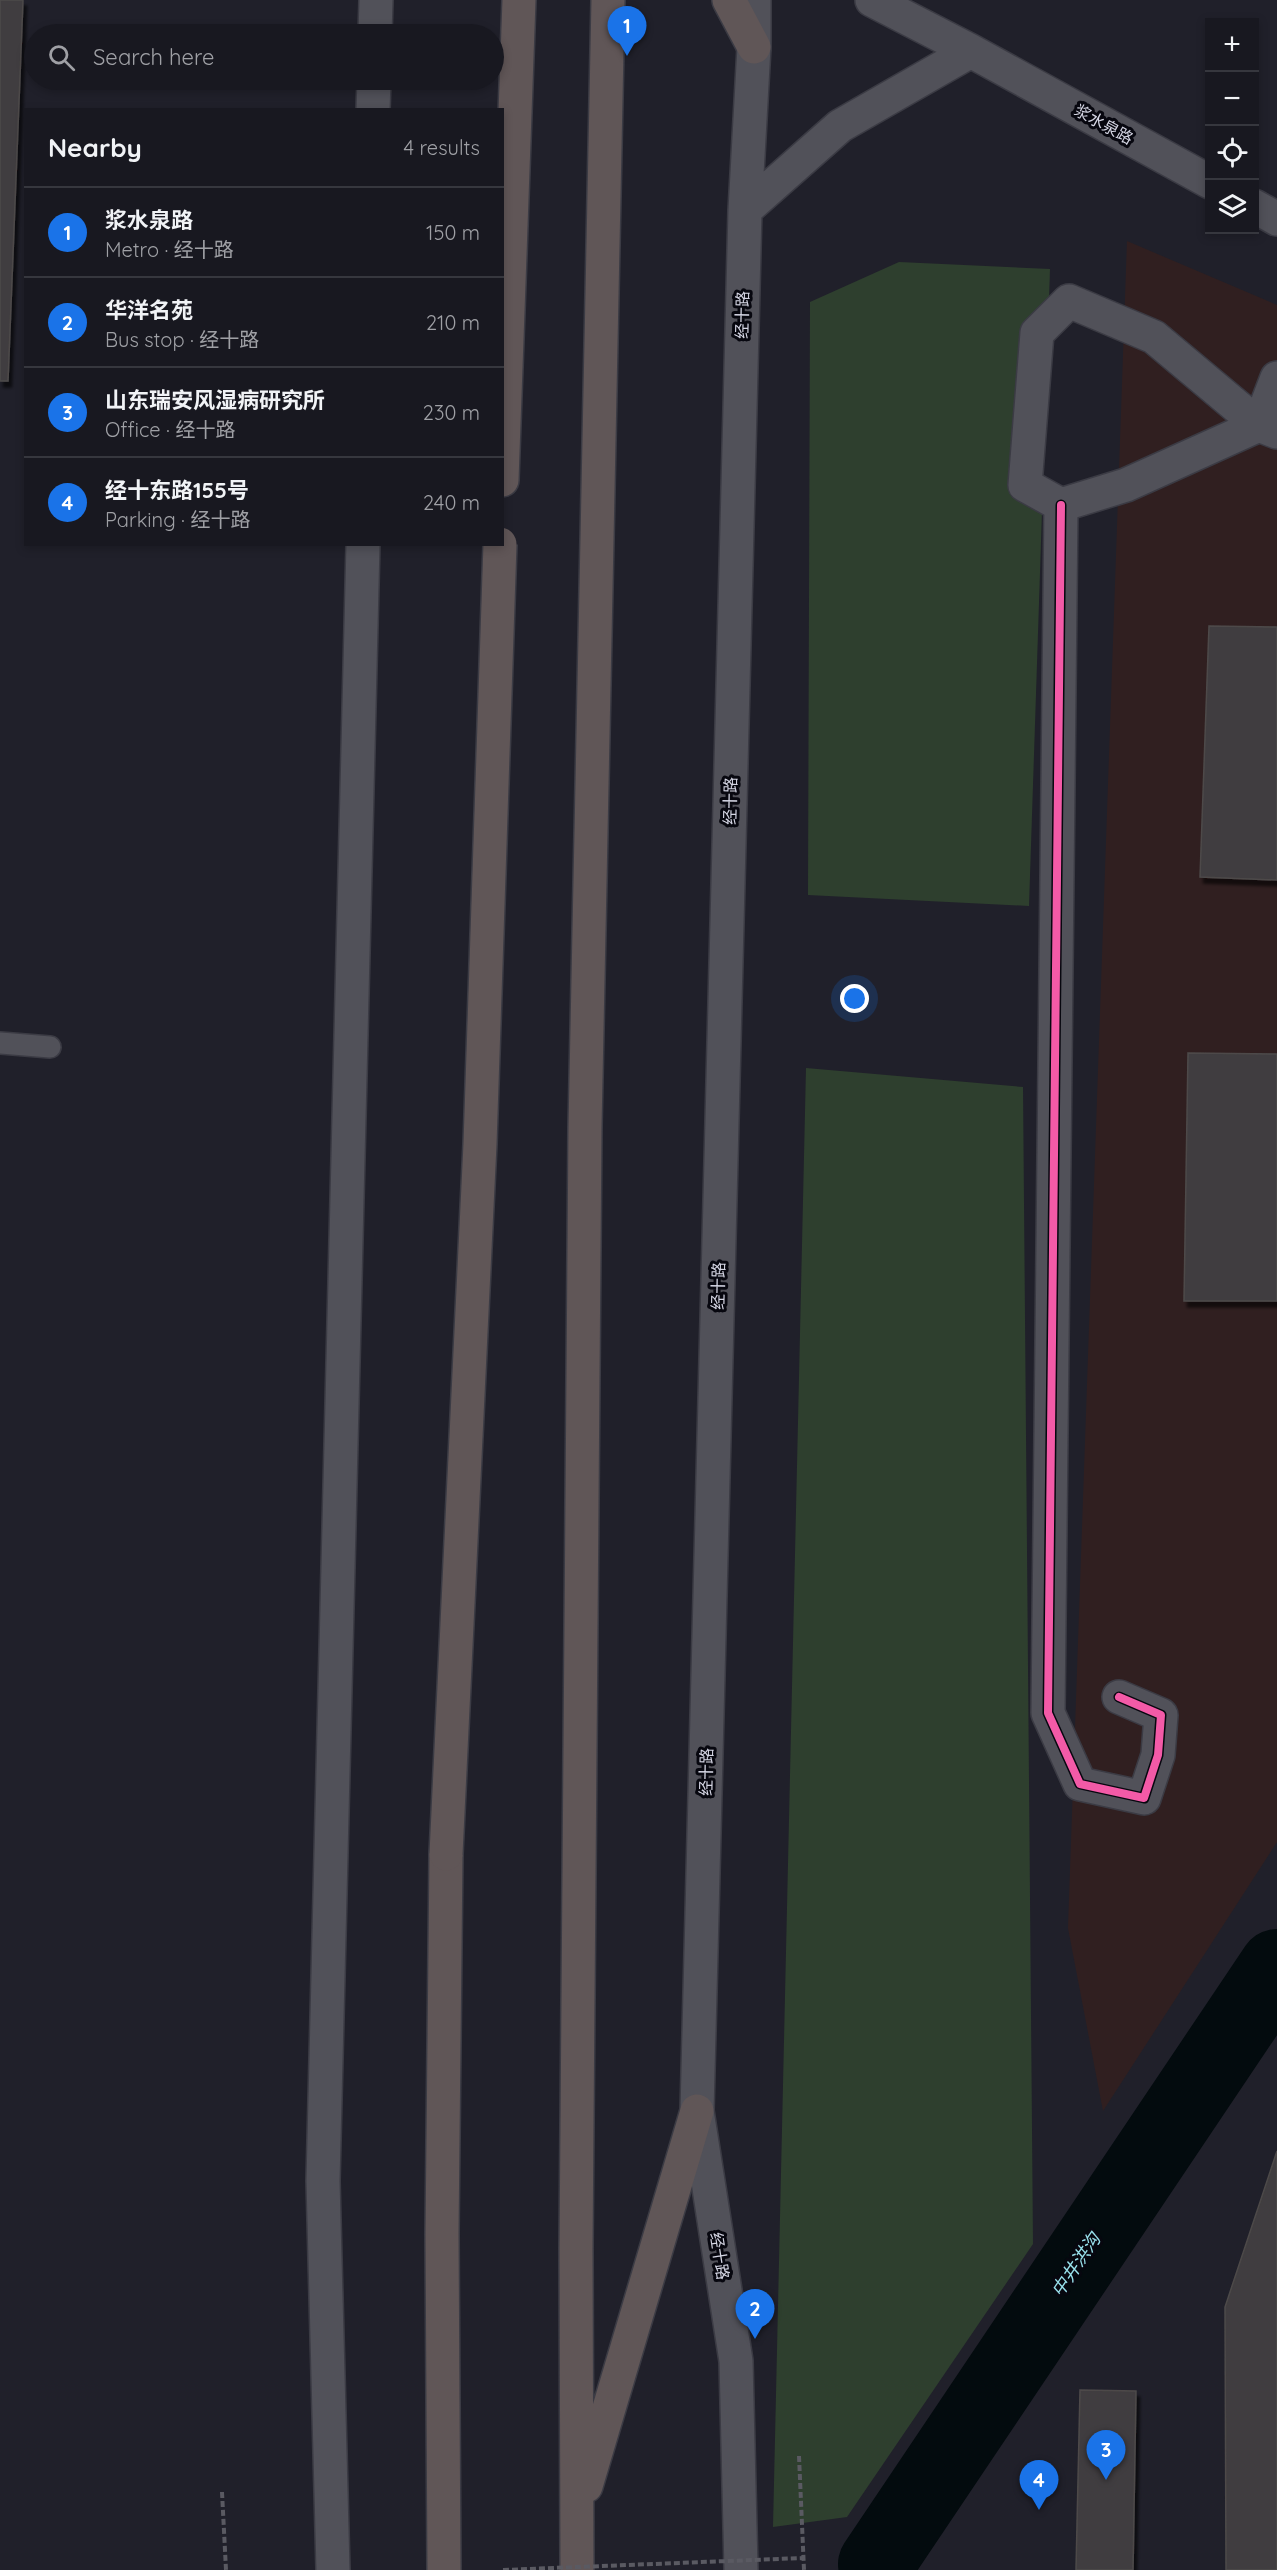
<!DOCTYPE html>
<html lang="en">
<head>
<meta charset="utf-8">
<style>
	body { margin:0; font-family:Quicksand,"Noto Sans SC",sans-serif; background:#212129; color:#f1f3f6 }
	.controls { position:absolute; right:18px; top:18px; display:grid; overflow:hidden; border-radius:0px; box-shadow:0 3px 9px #0003 }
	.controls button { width:54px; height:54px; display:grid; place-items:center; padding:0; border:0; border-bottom:2px solid #36373e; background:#181820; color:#f1f3f6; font:30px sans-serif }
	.you { position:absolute; left:855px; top:999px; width:21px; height:21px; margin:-15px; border:4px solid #fff; border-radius:50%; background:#1a73e8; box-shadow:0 0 0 9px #1a73e833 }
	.badge { display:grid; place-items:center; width:39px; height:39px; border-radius:50%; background:#1a73e8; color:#fff; font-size:20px; font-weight:700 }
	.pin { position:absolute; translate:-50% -50px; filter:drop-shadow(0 2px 3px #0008) }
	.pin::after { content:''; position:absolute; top:32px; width:21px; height:18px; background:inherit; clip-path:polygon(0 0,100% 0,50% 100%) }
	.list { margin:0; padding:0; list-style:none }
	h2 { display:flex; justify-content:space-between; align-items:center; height:78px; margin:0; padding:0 24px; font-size:26px }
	h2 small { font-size:20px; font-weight:400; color:#9fa0a5 }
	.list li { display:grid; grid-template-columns:39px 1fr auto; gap:18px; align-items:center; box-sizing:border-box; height:90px; padding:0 24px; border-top:2px solid #36373e }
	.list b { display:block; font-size:22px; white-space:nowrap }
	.list p { margin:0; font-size:20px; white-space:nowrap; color:#9fa0a5 }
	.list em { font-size:20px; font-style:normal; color:#9fa0a5 }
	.icon { flex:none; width:33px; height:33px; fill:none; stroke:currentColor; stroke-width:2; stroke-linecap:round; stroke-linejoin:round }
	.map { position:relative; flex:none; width:1277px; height:2570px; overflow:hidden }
	.search { position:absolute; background:#181820; box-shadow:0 3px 9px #0003; left:24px; top:24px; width:480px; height:66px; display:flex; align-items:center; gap:15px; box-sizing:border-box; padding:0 21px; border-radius:33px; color:#9fa0a5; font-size:22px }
	.panel { position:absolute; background:#181820; box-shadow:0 3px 9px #0003; left:24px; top:108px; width:480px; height:438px; border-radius:0px }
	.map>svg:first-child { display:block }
	.commercial { fill:#301f20 }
	.green { fill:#2e3f2e }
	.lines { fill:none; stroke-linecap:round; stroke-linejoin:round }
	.river { stroke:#030b0e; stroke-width:76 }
	.building { fill:#403d3f; stroke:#4d4a4a; stroke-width:1.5; filter:url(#shadow) }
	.service-casing { stroke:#3b3b44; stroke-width:24 }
	.minor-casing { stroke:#3b3b44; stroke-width:36 }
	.secondary-casing { stroke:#3b3b44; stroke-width:36 }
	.trunk-casing { stroke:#3b3b44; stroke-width:36 }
	.path { stroke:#5a5a62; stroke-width:4; stroke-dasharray:6 3; stroke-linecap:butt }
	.service { stroke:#515159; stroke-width:21 }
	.minor { stroke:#515159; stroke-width:33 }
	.secondary { stroke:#515159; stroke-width:33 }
	.trunk { stroke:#605657; stroke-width:33 }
	.trunk-bridge-casing { stroke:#3b3b44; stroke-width:36; stroke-linecap:butt }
	.path-bridge { stroke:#5a5a62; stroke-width:4; stroke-dasharray:6 3; stroke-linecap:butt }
	.trunk-bridge { stroke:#605657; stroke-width:33 }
	.cycleway-casing { stroke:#07070f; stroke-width:11 }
	.cycleway { stroke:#f35aa7; stroke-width:8 }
	.labels { text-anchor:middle; stroke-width:6; stroke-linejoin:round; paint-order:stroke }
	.street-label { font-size:16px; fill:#d5d6e4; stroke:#07070f }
	.water-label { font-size:18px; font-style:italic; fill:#99e1ec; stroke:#07070f }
</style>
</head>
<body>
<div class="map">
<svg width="1277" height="2570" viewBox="0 0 1277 2570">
	<defs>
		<filter id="shadow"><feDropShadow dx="3.5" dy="6" stdDeviation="1.5" flood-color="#0009"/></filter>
	</defs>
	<rect width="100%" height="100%" fill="#20202a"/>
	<path class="commercial" d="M1127 241 1277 305V1842L1103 2111 1068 1928Z"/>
	<path class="green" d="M899 262 1050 269 1029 906 808 895 810 302Z
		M806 1068 1023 1087 1033 2244 847 2517 773 2527Z"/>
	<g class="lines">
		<path class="river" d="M876 2564 1277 1967"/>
	</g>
	<path class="building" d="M0 0H23L8 381H0Z
		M1209 626 1277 627V880L1200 877Z
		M1188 1053 1277 1054V1301H1184Z
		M1277 2151V2570H1226L1225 2307Z
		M1080 2390 1136 2391 1133 2570H1076Z"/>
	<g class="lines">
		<g class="service-casing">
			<path id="service" d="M0 1043 50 1047"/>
		</g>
		<g class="minor-casing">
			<path id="minor" d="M1277 378 1259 425 1126 485 1061 505 1025 485 1037 333 1069 301 1154 337 1259 425 1277 432
				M1061 505 1048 1713 1080 1784 1144 1798 1158 1755 1161 1715 1119 1697"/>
		</g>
		<g class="secondary-casing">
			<path id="secondary" d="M872 0 971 51 1210 182
				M375 34 376 0
				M373 110 374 80
				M1254 206 1277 219
				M745 210 840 126 971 51
				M333 2570 323 2181 363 544
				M741 2570 736 2361 697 2111 745 210 754 47V0"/>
		</g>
		<g class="trunk-casing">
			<path id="trunk" d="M729 0 754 47
				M502 480 519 0
				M586 2486 697 2111
				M444 2570 442 2234 446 1854
				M577 2570 576 2249 585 1127 608 0"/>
		</g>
		<path class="path" d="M799 2456 804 2570
			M222 2492 226 2570"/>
		<use href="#service" class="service"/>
		<use href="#minor" class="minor"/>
		<use href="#secondary" class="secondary"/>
		<use href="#trunk" class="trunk"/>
		<g class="trunk-bridge-casing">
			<path id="trunk-bridge" d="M446 1854 480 1144 500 544"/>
		</g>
		<path class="path-bridge" d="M503 2570 803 2558"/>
		<use href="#trunk-bridge" class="trunk-bridge"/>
		<g class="cycleway-casing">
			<path id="cycleway" d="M1061 505 1048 1713 1080 1784 1144 1798 1158 1755 1161 1715 1119 1697"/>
		</g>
		<use href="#cycleway" class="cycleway"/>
	</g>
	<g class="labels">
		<g class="street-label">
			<text transform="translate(1104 124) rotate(29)" y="6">浆水泉路</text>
			<text transform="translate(742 315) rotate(-89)" y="6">经十路</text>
			<text transform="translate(730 801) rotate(-89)" y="6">经十路</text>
			<text transform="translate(718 1286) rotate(-89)" y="6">经十路</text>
			<text transform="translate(706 1772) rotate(-89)" y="6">经十路</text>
			<text transform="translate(720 2256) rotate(81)" y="6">经十路</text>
		</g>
		<g class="water-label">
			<text transform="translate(1076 2265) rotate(-56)" y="6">中井洪沟</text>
		</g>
	</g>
</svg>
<div class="controls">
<button>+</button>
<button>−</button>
<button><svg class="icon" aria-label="locate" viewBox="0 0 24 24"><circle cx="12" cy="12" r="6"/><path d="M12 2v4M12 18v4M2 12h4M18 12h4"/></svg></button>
<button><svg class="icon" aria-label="layers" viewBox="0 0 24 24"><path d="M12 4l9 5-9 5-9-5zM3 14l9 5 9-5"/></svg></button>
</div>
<div class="you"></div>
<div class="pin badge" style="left:627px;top:56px">1</div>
<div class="pin badge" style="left:755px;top:2339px">2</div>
<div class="pin badge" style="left:1106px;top:2480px">3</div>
<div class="pin badge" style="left:1039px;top:2510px">4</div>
<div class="search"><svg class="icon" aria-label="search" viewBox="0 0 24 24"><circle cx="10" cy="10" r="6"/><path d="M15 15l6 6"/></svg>Search here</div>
<section class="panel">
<h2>Nearby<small>4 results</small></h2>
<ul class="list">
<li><span class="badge">1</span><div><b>浆水泉路</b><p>Metro · 经十路</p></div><em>150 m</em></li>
<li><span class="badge">2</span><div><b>华洋名苑</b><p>Bus stop · 经十路</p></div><em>210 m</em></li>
<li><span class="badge">3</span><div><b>山东瑞安风湿病研究所</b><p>Office · 经十路</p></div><em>230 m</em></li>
<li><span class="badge">4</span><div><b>经十东路155号</b><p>Parking · 经十路</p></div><em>240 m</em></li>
</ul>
</section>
</div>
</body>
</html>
